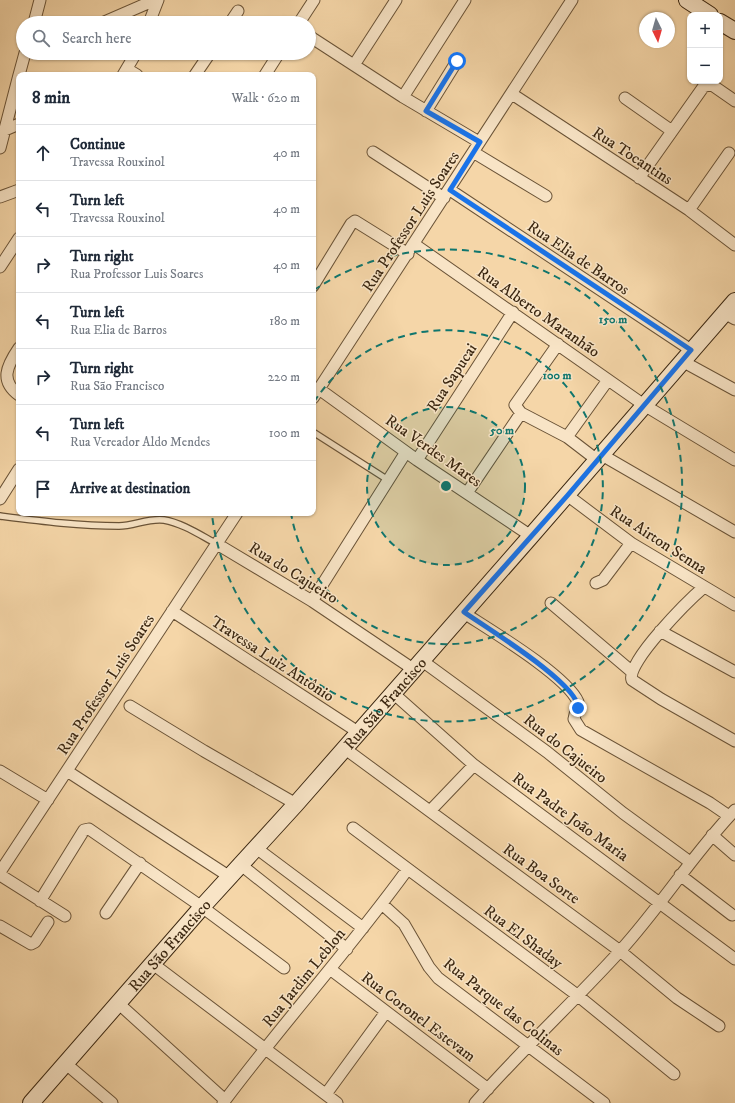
<!DOCTYPE html>
<html lang="en">
<head>
<meta charset="utf-8">
<style>
	body { margin:0; font-family:"IM FELL DW Pica",serif; background:#f6f6f7; color:#1f2937 }
	.controls { position:absolute; right:12px; top:12px; display:grid; overflow:hidden; border-radius:8px; box-shadow:0 1px 3px #0004 }
	.controls button { width:36px; height:36px; display:grid; place-items:center; padding:0; border:0; border-bottom:1px solid #e0e1e3; background:#fff; color:#1f2937; font:20px sans-serif }
	.compass { position:absolute; left:639px; top:12px; width:36px; height:36px; border-radius:50%; background:#fff; box-shadow:0 1px 3px #0004; rotate:175deg }
	.stop { position:absolute; width:12px; height:12px; margin:-9px; border:3px solid #1a73e8; border-radius:50%; background:#fff }
	.stop.end { background:#1a73e8; border-color:#fff; box-shadow:0 1px 4px #0008 }
	.list { margin:0; padding:0; list-style:none }
	h2 { display:flex; justify-content:space-between; align-items:center; height:52px; margin:0; padding:0 16px; font-size:17px }
	h2 small { font-size:13px; font-weight:400; color:#747a83 }
	.list li { display:grid; grid-template-columns:26px 1fr auto; gap:12px; align-items:center; box-sizing:border-box; height:56px; padding:0 16px; border-top:1px solid #e0e1e3 }
	.list b { display:block; font-size:15px; white-space:nowrap }
	.list p { margin:0; font-size:13px; white-space:nowrap; color:#747a83 }
	.list em { font-size:13px; font-style:normal; color:#747a83 }
	.icon { flex:none; width:22px; height:22px; fill:none; stroke:currentColor; stroke-width:2; stroke-linecap:round; stroke-linejoin:round }
	.map { position:relative; flex:none; width:735px; height:1103px; overflow:hidden }
	.search { position:absolute; background:#fff; box-shadow:0 1px 3px #0004; left:16px; top:16px; width:300px; height:44px; display:flex; align-items:center; gap:10px; box-sizing:border-box; padding:0 14px; border-radius:22px; color:#747a83; font-size:15px }
	.panel { position:absolute; background:#fff; box-shadow:0 1px 3px #0004; left:16px; top:72px; width:300px; height:444px; border-radius:8px }
	.map>svg:first-child { display:block }
	.lines { fill:none; stroke-linecap:round; stroke-linejoin:round }
	.lane-casing { stroke:#6a5337; stroke-width:8 }
	.street-casing { stroke:#6a5337; stroke-width:13 }
	.secondary-casing { stroke:#3b2711; stroke-width:18 }
	.lane { stroke:#f8e4c6; stroke-width:5.5 }
	.street { stroke:#f8e4c6; stroke-width:11 }
	.secondary { stroke:#f8e4c6; stroke-width:16 }
	.route { stroke:#1a73e8; stroke-width:5 }
	.ring { fill:none; stroke:#0f766e; stroke-width:2; stroke-dasharray:7 5 }
	.labels { text-anchor:middle; stroke-width:3; stroke-linejoin:round; paint-order:stroke }
	.street-label { font-size:16px; fill:#3b2711; stroke:#f8e4c6 }
	.centre { fill:#0f766e; stroke:#f8e4c6; stroke-width:2 }
	.ring-label { font-size:12px; text-anchor:middle; font-weight:bold; fill:#0f766e; stroke:#f8e4c6; stroke-width:3; stroke-linejoin:round; paint-order:stroke }
</style>
</head>
<body>
<div class="map">
<svg width="735" height="1103" viewBox="0 0 735 1103">
	<rect width="100%" height="100%" fill="#f5d6a8"/>
	<filter id="stains"><feTurbulence type="fractalNoise" baseFrequency=".005" numOctaves="4"/><feColorMatrix values="0 0 0 0 .2 0 0 0 0 .09 0 0 0 0 .02 0 0 0 .5 -.17"/></filter>
	<radialGradient id="worn" r=".72"><stop offset=".6" stop-color="#630" stop-opacity="0"/><stop offset="1" stop-color="#630" stop-opacity=".3"/></radialGradient>
	<g class="lines">
		<g class="lane-casing">
			<path id="lane" d="M313 432 388 480
				M0 516C40 521 79 526 119 526 134 526 148 518 164 520 182 523 200 535 217 544"/>
		</g>
		<g class="street-casing">
			<path id="street" d="M34 23 40 0
				M102 23 155 0
				M149 23 158 0
				M230 23 238 11
				M299 23 314 0
				M309 36 403 97 479 142
				M354 65 396 0
				M127 69 137 75
				M19 75 25 53
				M123 75 136 53
				M195 75 210 53
				M265 75 279 53
				M512 94 689 210 735 245
				M403 97 465 0
				M625 98 672 131
				M426 111 457 61
				M5 130 19 124
				M0 148 19 75
				M373 152 444 198
				M473 152 546 196
				M639 178 704 86 712 85 735 101
				M450 190 691 350
				M0 197 19 190
				M689 210 729 153
				M414 244 644 405 735 460
				M0 267 19 238
				M313 286 351 224 355 221 408 254
				M724 313 735 319
				M558 344 515 405 521 413 567 437
				M19 348C6 367 0 381 19 395
				M682 361 735 390
				M319 389 417 460 531 536
				M313 398 572 0
				M602 455 735 532
				M417 460 513 312
				M597 460 567 437 608 380
				M467 493 521 413
				M567 495 631 543 735 605
				M0 499 19 469
				M217 544 312 601 413 669
				M596 583 603 580 631 543
				M704 587C690 599 625 663 632 680L661 699 735 741
				M312 601 406 452
				M551 603 631 671
				M172 611 358 732
				M464 613C490 630 567 676 578 702L574 719 581 730 710 803 729 816
				M660 631 735 672
				M421 660 547 752 623 813 690 862
				M393 693 474 765 735 959
				M130 706 204 751 296 804
				M344 748 620 951 677 998 719 1026
				M0 771 48 800
				M67 771 230 877
				M430 811 474 765
				M353 828 577 995 674 1074
				M712 835 735 855
				M256 848 363 928
				M241 865 347 949
				M0 872 237 513
				M0 875 65 916
				M680 875 732 915
				M40 901 84 830 89 829 202 907 284 968
				M382 904 404 924 429 967 438 978 604 1103
				M106 913 140 863
				M0 926 31 944 35 942 48 922
				M153 964 337 1103
				M330 969 488 1089
				M118 1003 225 1100
				M65 1063 112 1103
				M326 1094 386 1012
				M223 1103C282 1024 349 950 407 870
				M475 1103C521 1050 573 1003 620 951 661 906 693 854 735 810"/>
		</g>
		<g class="secondary-casing">
			<g id="secondary">
				<path d="M687 0 710 15"/>
				<path d="M720 22 735 31"/>
				<path id="s1" d="M31 1103 202 907 296 804 531 536 735 301"/>
			</g>
		</g>
		<use href="#lane" class="lane"/>
		<use href="#street" class="street"/>
		<use href="#secondary" class="secondary"/>
	</g>
	<g class="lines">
		<path class="route" d="M457 61 426 111 480 142 450 190 691 350 567 496 464 612C485 627 579 684 578 708"/>
	</g>
	<circle cx="446" cy="486" r="79" fill="#0f766e" fill-opacity=".12"/>
	<g class="ring">
		<circle cx="446" cy="486" r="79"/>
		<path d="M314 402A157 157 0 1 1 291 513"/>
		<path d="M314 290A236 236 0 1 1 212 515"/>
	</g>
	<g class="labels">
		<g class="street-label">
			<text transform="translate(633 155) rotate(33)" y="6">Rua Tocantins</text>
			<text transform="translate(410 221) rotate(-57)" y="6">Rua Professor Luis Soares</text>
			<text transform="translate(579 257) rotate(34)" y="6">Rua Elia de Barros</text>
			<text transform="translate(539 311) rotate(35)" y="6">Rua Alberto Maranhão</text>
			<text transform="translate(451 377) rotate(-57)" y="6">Rua Sapucai</text>
			<text transform="translate(434 450) rotate(35)" y="6">Rua Verdes Mares</text>
			<text transform="translate(659 539) rotate(33)" y="6">Rua Airton Senna</text>
			<text transform="translate(294 572) rotate(32)" y="6">Rua do Cajueiro</text>
			<text transform="translate(273 658) rotate(33)" y="6">Travessa Luiz Antônio</text>
			<text transform="translate(105 684) rotate(-57)" y="6">Rua Professor Luis Soares</text>
			<text dy="6" stroke="none"><textPath href="#s1" startOffset="534">Rua São Francisco</textPath></text>
			<text transform="translate(566 748) rotate(38)" y="6">Rua do Cajueiro</text>
			<text transform="translate(571 816) rotate(36)" y="6">Rua Padre João Maria</text>
			<text transform="translate(542 873) rotate(36)" y="6">Rua Boa Sorte</text>
			<text transform="translate(524 936) rotate(37)" y="6">Rua El Shaday</text>
			<text dy="6" stroke="none"><textPath href="#s1" startOffset="210">Rua São Francisco</textPath></text>
			<text transform="translate(303 977) rotate(-51)" y="6">Rua Jardim Leblon</text>
			<text transform="translate(504 1006) rotate(38)" y="6">Rua Parque das Colinas</text>
			<text transform="translate(419 1016) rotate(37)" y="6">Rua Coronel Estevam</text>
		</g>
	</g>
	<circle cx="446" cy="486" r="6" class="centre"/>
	<g class="ring-label">
		<text x="613" y="323">150 m</text>
		<text x="557" y="379">100 m</text>
		<text x="502" y="434">50 m</text>
	</g>
	<rect width="100%" height="100%" filter="url(#stains)"/>
	<rect width="100%" height="100%" fill="url(#worn)"/>
</svg>
<div class="controls">
<button>+</button>
<button>−</button>
</div>
<svg class="compass" viewBox="-18 -18 36 36"><path d="M0-13l5 13h-10z" fill="#e53935"/><path d="M0 13l5-13h-10z" fill="#747a83"/></svg>
<div class="stop" style="left:457px;top:61px"></div>
<div class="stop end" style="left:578px;top:708px"></div>
<div class="search"><svg class="icon" aria-label="search" viewBox="0 0 24 24"><circle cx="10" cy="10" r="6"/><path d="M15 15l6 6"/></svg>Search here</div>
<section class="panel">
<h2>8 min<small>Walk · 620 m</small></h2>
<ul class="list">
<li><svg class="icon" aria-label="ahead" viewBox="0 0 24 24"><path d="M12 20V5M6 11l6-6 6 6"/></svg><div><b>Continue</b><p>Travessa Rouxinol</p></div><em>40 m</em></li>
<li><svg class="icon" aria-label="left" viewBox="0 0 24 24"><path d="M17 20v-9H6M10 6l-5 5 5 5"/></svg><div><b>Turn left</b><p>Travessa Rouxinol</p></div><em>40 m</em></li>
<li><svg class="icon" aria-label="right" viewBox="0 0 24 24"><path d="M7 20v-9h11M14 6l5 5-5 5"/></svg><div><b>Turn right</b><p>Rua Professor Luis Soares</p></div><em>40 m</em></li>
<li><svg class="icon" aria-label="left" viewBox="0 0 24 24"><path d="M17 20v-9H6M10 6l-5 5 5 5"/></svg><div><b>Turn left</b><p>Rua Elia de Barros</p></div><em>180 m</em></li>
<li><svg class="icon" aria-label="right" viewBox="0 0 24 24"><path d="M7 20v-9h11M14 6l5 5-5 5"/></svg><div><b>Turn right</b><p>Rua São Francisco</p></div><em>220 m</em></li>
<li><svg class="icon" aria-label="left" viewBox="0 0 24 24"><path d="M17 20v-9H6M10 6l-5 5 5 5"/></svg><div><b>Turn left</b><p>Rua Vereador Aldo Mendes</p></div><em>100 m</em></li>
<li><svg class="icon" aria-label="arrive" viewBox="0 0 24 24"><path d="M6 21V4h12l-3 4 3 4H6"/></svg><div><b>Arrive at destination</b></div></li>
</ul>
</section>
</div>
</body>
</html>
